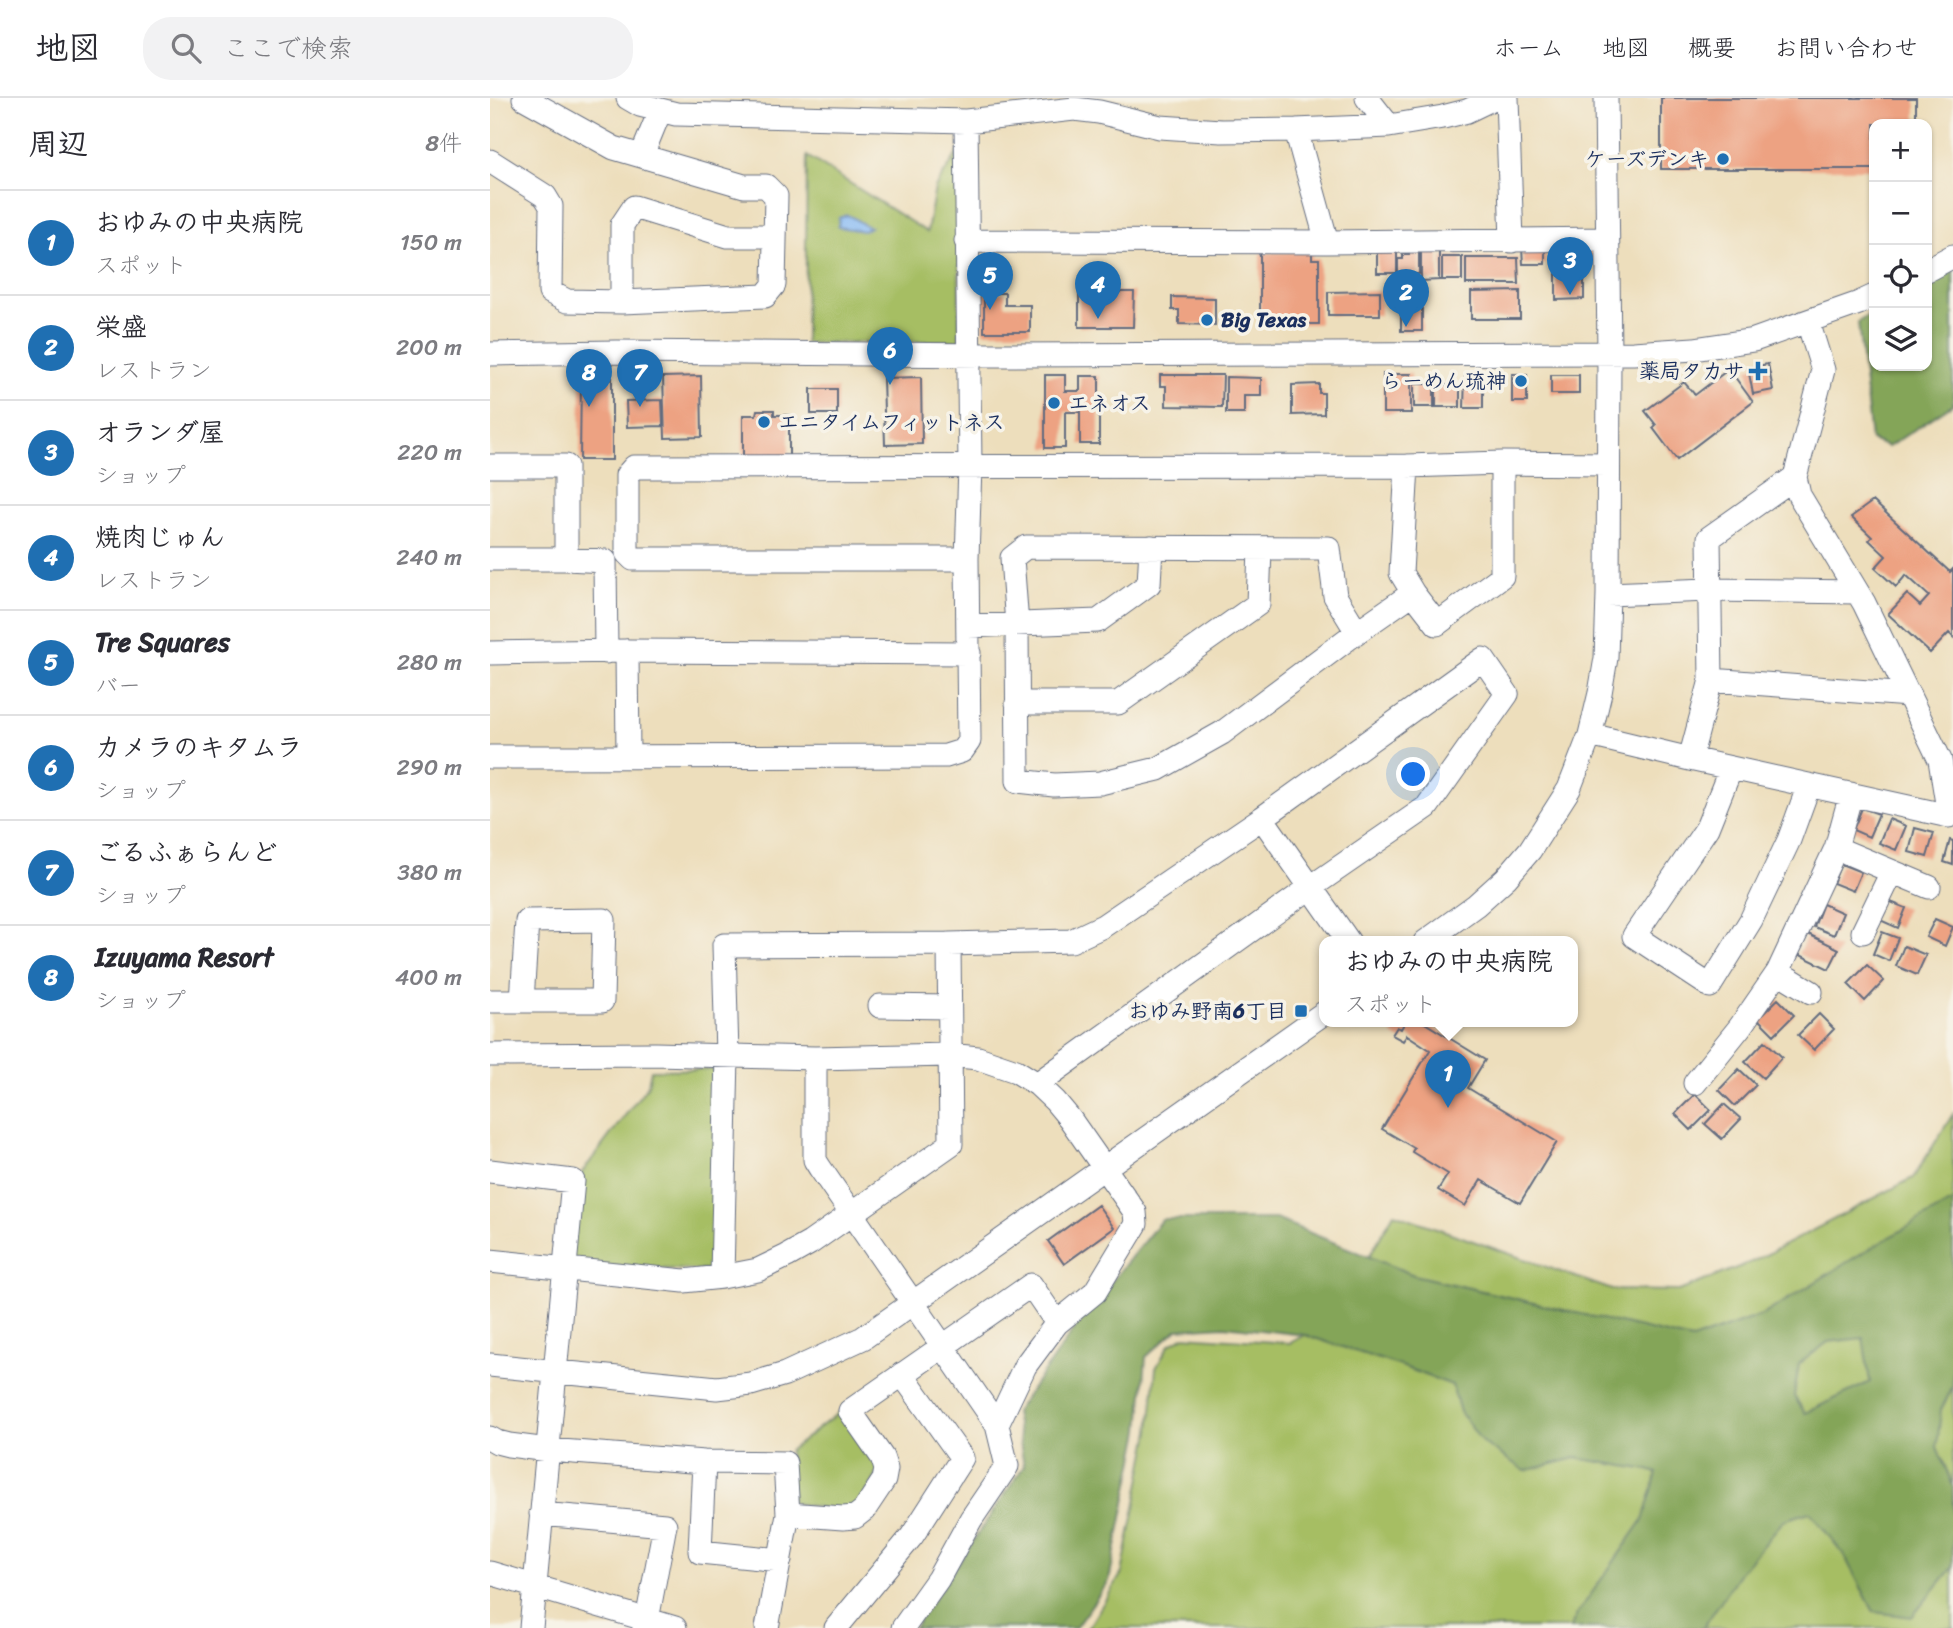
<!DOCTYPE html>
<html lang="ja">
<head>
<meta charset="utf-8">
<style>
	body { margin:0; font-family:Sriracha,"Klee One",sans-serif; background:#f2f2f3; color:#2b2b33 }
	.controls { position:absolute; right:21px; top:21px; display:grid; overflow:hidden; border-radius:14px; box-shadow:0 2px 5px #0004 }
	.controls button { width:63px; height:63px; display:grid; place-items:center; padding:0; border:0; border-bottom:2px solid #e1e1e2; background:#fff; color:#2b2b33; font:35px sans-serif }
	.you { position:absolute; left:924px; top:677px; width:24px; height:24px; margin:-18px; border:5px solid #fff; border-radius:50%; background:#1a73e8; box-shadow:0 0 0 10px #1a73e833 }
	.badge { display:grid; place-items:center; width:46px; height:46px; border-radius:50%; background:#1f6fb2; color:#fff; font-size:23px; font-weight:700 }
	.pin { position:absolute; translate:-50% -58px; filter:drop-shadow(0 2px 4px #0008) }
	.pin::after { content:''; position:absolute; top:37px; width:24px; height:21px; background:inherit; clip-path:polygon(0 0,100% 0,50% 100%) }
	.popup { position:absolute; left:829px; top:838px; width:259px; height:91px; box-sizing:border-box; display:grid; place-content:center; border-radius:14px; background:#fff; filter:drop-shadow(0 2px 5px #0005); font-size:23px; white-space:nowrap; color:#7c7c81 }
	.popup b { font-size:26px; color:#2b2b33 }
	.popup::after { content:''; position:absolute; left:50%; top:100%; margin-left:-14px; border:14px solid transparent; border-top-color:#fff }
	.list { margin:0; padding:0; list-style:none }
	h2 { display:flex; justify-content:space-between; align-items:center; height:91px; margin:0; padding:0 28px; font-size:30px }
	h2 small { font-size:23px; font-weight:400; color:#7c7c81 }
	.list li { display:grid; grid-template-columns:46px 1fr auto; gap:21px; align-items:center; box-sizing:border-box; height:105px; padding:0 28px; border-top:2px solid #e1e1e2 }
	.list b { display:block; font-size:26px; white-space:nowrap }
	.list p { margin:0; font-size:23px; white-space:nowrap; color:#7c7c81 }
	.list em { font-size:23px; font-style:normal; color:#7c7c81 }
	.icon { flex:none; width:38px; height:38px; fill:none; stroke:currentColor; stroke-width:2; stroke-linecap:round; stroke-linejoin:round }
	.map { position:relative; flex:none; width:1463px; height:1530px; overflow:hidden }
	header { display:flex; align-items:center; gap:42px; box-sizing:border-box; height:98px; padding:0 35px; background:#fff; border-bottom:2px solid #e1e1e2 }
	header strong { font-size:33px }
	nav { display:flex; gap:38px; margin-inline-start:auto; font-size:24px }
	.search { width:490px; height:63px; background:#f2f2f3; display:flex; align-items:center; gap:18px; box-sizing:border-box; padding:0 24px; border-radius:28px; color:#7c7c81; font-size:26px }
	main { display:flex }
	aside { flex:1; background:#fff }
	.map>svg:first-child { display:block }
	.green { fill:#a6be63; stroke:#607660; stroke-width:2 }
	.forest { fill:#84a559; stroke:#506a5c; stroke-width:2; fill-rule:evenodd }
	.water { fill:#88bbf5; stroke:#5275aa; stroke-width:2 }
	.building { fill:#eda282 }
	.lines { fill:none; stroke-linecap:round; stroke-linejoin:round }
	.minor-casing { stroke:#646c7f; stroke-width:25 }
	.minor { stroke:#fff; stroke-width:23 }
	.poi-dot { fill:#1f6fb2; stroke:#f7f3e8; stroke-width:2.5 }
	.labels { text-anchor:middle; stroke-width:7; stroke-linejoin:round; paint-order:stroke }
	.poi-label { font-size:21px; font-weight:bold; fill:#1b2f5e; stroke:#f7f3e8; text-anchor:end }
</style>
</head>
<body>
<header>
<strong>地図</strong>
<div class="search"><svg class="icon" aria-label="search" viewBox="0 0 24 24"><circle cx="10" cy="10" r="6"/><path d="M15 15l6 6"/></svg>ここで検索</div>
<nav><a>ホーム</a><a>地図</a><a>概要</a><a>お問い合わせ</a></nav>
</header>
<main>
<aside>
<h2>周辺<small>8件</small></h2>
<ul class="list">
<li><span class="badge">1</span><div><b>おゆみの中央病院</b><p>スポット</p></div><em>150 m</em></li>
<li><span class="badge">2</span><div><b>栄盛</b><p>レストラン</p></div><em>200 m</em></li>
<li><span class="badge">3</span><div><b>オランダ屋</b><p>ショップ</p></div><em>220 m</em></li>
<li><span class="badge">4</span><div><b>焼肉じゅん</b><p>レストラン</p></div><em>240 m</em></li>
<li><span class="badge">5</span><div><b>Tre Squares</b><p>バー</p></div><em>280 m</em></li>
<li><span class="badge">6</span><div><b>カメラのキタムラ</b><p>ショップ</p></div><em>290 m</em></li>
<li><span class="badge">7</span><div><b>ごるふぁらんど</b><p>ショップ</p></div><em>380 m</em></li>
<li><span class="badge">8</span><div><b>Izuyama Resort</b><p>ショップ</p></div><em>400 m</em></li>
</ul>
</aside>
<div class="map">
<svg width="1463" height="1530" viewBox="0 0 1463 1530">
	<rect width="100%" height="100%" fill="#f7f3e8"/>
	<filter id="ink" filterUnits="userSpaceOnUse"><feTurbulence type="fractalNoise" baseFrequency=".0143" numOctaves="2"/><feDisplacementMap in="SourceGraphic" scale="14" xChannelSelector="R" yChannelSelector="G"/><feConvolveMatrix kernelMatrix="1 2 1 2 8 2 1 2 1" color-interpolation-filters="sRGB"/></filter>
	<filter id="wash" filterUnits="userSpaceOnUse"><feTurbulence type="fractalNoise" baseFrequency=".00686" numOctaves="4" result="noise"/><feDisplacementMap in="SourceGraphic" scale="28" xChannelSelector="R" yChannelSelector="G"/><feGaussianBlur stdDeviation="1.57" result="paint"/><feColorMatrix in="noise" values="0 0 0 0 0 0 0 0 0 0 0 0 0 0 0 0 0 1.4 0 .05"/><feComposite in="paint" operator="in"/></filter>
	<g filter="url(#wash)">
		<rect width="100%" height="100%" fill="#eddebc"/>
		<path class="green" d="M469 53V243L315 245 317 58 437 134 445 90Z
			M228 971V1173L80 1167 91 1076 158 987 161 972Z
			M1463 1016V1530H598L632 1475 660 1333 666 1270 679 1247 694 1238 800 1245 844 1220 904 1115 1122 1192 1189 1193 1264 1163 1423 1080Z
			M351 1313 391 1370 364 1415 302 1405 299 1353Z"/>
		<path class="forest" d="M1463 167V306L1398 349 1381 342 1368 224 1384 214V268H1437V183Z
			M1463 1103V1288L1451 1312 1447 1349 1463 1388V1463L1462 1470 1422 1519 1384 1514 1354 1457 1320 1414 1294 1422 1251 1473 1213 1530H1080L1087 1516 1153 1422 1167 1375 1158 1372 1086 1360 1035 1373 992 1344 970 1314 962 1287 911 1268 815 1237 734 1228 687 1231 656 1259 650 1332 619 1483 585 1530H424L534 1368 525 1314 596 1215 672 1121H786L924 1177 1202 1242 1274 1216 1367 1158ZM1373 1240 1380 1284 1315 1315 1304 1298 1309 1266 1338 1244Z"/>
		<path class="water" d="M357 117C366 120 370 126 380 129L373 133 348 129 349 120Z"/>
		<g id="blocks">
			<path class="building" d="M1171 0H1426V26H1384V71H1171Z
				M1077 148H1102V167H1077Z
				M931 150H949V182L931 183Z
				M1032 150H1055V166H1033Z
				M887 151H907V175H887Z
				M919 153H929V176H908V161H913V156H919Z
				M822 154V161H829V226H770V155Z
				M952 159H972V182H952Z
				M976 160H1028L1029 186H976Z
				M1066 176H1094V201L1066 202Z
				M890 193V217H838V194Z
				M903 193H932V233H911V205H903Z
				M1030 193V221H981V194Z
				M589 194H644L643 229H589Z
				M494 195H515V207H540V234H494Z
				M682 199 725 200V227L689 226V212H682Z
				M1278 266 1283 292 1263 296 1258 270Z
				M1239 271 1263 304 1187 362 1163 330 1166 327 1155 313 1194 284 1205 297Z
				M893 276H921V315H893Z
				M1022 276H1037V304H1022Z
				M555 277H575V293H590V278H609V346H590V314H575V350H555Z
				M670 277H733L732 309 676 308V288H670Z
				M1061 277H1089V296H1061Z
				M211 278 212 339 175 340 173 279Z
				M975 278H993V310H974Z
				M431 279 432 346 395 347 393 280Z
				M736 279 771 280V298H754V315H736Z
				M91 280H122V362H90Z
				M829 286V295H834V316L802 317V287Z
				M924 286H944V309H924Z
				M946 287H970V309H946Z
				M321 291H347V316H321Z
				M172 302 173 328 137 329 136 303Z
				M267 312H284V317H299V359L253 358V317H266Z
				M1383 403 1460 474 1463 471V539L1459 535 1440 555 1398 516 1417 496 1430 508 1439 498 1416 477 1406 489 1385 470 1396 458 1379 442 1382 439 1361 419Z
				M1372 710 1389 716 1379 739 1363 732Z
				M1399 721 1416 728 1406 752 1389 745Z
				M1425 730 1444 735 1437 759 1419 754Z
				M1460 742 1463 743V767L1454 764Z
				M1351 766 1371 774 1363 793 1343 785Z
				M1398 803 1416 810 1408 830 1390 822Z
				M1333 806 1353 815 1344 837 1324 829Z
				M1445 821 1463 829 1455 848 1436 839Z
				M1392 834 1408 840 1399 863 1383 856Z
				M1318 836 1349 851 1339 871 1308 856Z
				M1414 848 1436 857 1427 877 1406 868Z
				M1377 867 1394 883 1375 903 1358 886Z
				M1288 901 1304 917 1284 937 1268 921Z
				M1329 916 1344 931 1324 952 1308 937Z
				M915 924H933L995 962 978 990 1067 1044 1030 1105 991 1082 975 1108 948 1092 958 1076 922 1054 924 1050 892 1031 940 952 917 937 913 943 902 937 907 929 911 931Z
				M1275 943 1292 959 1273 980 1255 964Z
				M1249 971 1266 987 1245 1008 1229 992Z
				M1205 996 1221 1012 1201 1032 1185 1016Z
				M1234 1006 1251 1021 1232 1041 1215 1026Z
				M608 1107 624 1130 574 1166 558 1143Z"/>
		</g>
	</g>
	<g filter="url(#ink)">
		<use href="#blocks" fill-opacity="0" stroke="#646c7f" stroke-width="2"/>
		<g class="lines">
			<g class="minor-casing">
				<path id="minor" d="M138 0 150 7 186 16 476 23 584 11 609 14 670 29 731 33 806 32 899 28 953 19 977 13 1004 0
					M877 0 899 28
					M1017 0 1022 143
					M806 32 837 144
					M152 57 170 13
					M0 63 55 98 61 108 60 194 77 203 132 204 275 198 284 187 286 98 276 88H254L124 50 34 0
					M476 143 837 144 1117 141
					M1437 172 1463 158
					M132 204V127L144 109 238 138H285
					M0 256 127 254 496 257 1143 255 1204 251 1264 242 1369 205 1384 198
					M0 368H76V461
					M0 461H76L115 463 116 554
					M477 461H143L137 455V377L144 369 917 368 1012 365 1118 366
					M923 495 947 526 1012 478V365
					M1118 496 1218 492 1366 494
					M478 528 608 523 659 486 661 449
					M867 534 845 498 839 450 536 449 522 460 527 527 528 683 564 687 610 685 668 671 732 635 867 534 923 495 911 475 917 368
					M137 553 138 658
					M0 555 137 553 479 555
					M1221 582 1419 597
					M527 605H628L768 506 770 451
					M1100 637 1200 661 1459 718 1450 662 1374 505 1309 397 1305 379 1333 272 1318 224
					M0 659 456 658 472 653 479 643 477 461 480 368 476 23
					M1200 661 1221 582 1219 440 1305 379
					M1241 670 1217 730 1144 838 1220 888 1261 822 1299 742 1319 687
					M772 720 859 844
					M1346 750 1439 789
					M1373 834 1402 774
					M935 844 986 807 1016 780 1040 752 1079 691 1100 637 1110 595 1116 560 1118 496 1119 255 1116 0
					M1288 874 1321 894
					M0 903H112L114 822 37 823 32 903
					M390 908 459 909
					M0 957 165 956 325 960 459 957 488 960 526 973 547 986 565 1003 580 1021 645 1114 646 1126 605 1194 567 1225 535 1268 507 1327
					M325 960V1062L330 1070 507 1327 517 1368 481 1421 448 1481 413 1530
					M1205 985 1250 929 1288 874 1346 750 1361 696
					M0 1073 83 1083 41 1530
					M0 1163 194 1183 232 1179 268 1172 297 1158 320 1145 461 1046 459 846
					M232 1179 237 957 234 847 459 846 581 843 613 828 772 720 993 561 1017 596 937 709 821 789 547 986
					M0 1267 227 1290 261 1286 295 1276 373 1240 834 915
					M0 1340 7 1344 19 1347 58 1352 214 1364 295 1365 298 1416 277 1530
					M214 1364 210 1454 290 1462
					M51 1416 175 1427 157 1522 154 1530
					M298 1416 353 1420 365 1419 374 1412 394 1382 396 1371 392 1359 360 1313 541 1187 567 1225
					M0 1475 185 1530
					M346 1530 422 1438 472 1360 412 1276"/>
			</g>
			<use href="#minor" class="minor"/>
		</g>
	</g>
	<g class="poi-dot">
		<circle cx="1233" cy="61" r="7"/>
		<circle cx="717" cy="222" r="7"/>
		<path d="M1264.5 262.5h7v7h7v7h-7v7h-7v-7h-7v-7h7z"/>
		<circle cx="1031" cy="283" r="7"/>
		<circle cx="564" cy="305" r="7"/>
		<circle cx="274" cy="324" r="7"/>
		<rect x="804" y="906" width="14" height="14" rx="3.5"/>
	</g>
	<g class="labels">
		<g class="poi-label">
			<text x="1219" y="68">ケーズデンキ</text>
			<text x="731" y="229" text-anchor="start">Big Texas</text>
			<text x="1254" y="280">薬局タカサ</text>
			<text x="1017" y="290">らーめん琉神</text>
			<text x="578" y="312" text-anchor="start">エネオス</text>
			<text x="288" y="331" text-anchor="start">エニタイムフィットネス</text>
			<text x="797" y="920">おゆみ野南6丁目</text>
		</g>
	</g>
</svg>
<div class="controls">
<button>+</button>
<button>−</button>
<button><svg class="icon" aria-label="locate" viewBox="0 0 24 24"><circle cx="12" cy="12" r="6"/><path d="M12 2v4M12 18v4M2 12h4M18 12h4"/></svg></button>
<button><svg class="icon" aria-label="layers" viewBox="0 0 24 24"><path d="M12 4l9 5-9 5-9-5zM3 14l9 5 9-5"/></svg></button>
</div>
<div class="you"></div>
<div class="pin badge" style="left:958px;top:1010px">1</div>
<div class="popup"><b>おゆみの中央病院</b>スポット</div>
<div class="pin badge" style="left:916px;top:229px">2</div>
<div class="pin badge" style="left:1080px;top:197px">3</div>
<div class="pin badge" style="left:608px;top:221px">4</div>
<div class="pin badge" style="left:500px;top:212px">5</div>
<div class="pin badge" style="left:400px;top:287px">6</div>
<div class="pin badge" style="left:150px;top:309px">7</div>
<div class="pin badge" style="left:99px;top:309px">8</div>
</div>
</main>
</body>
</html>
